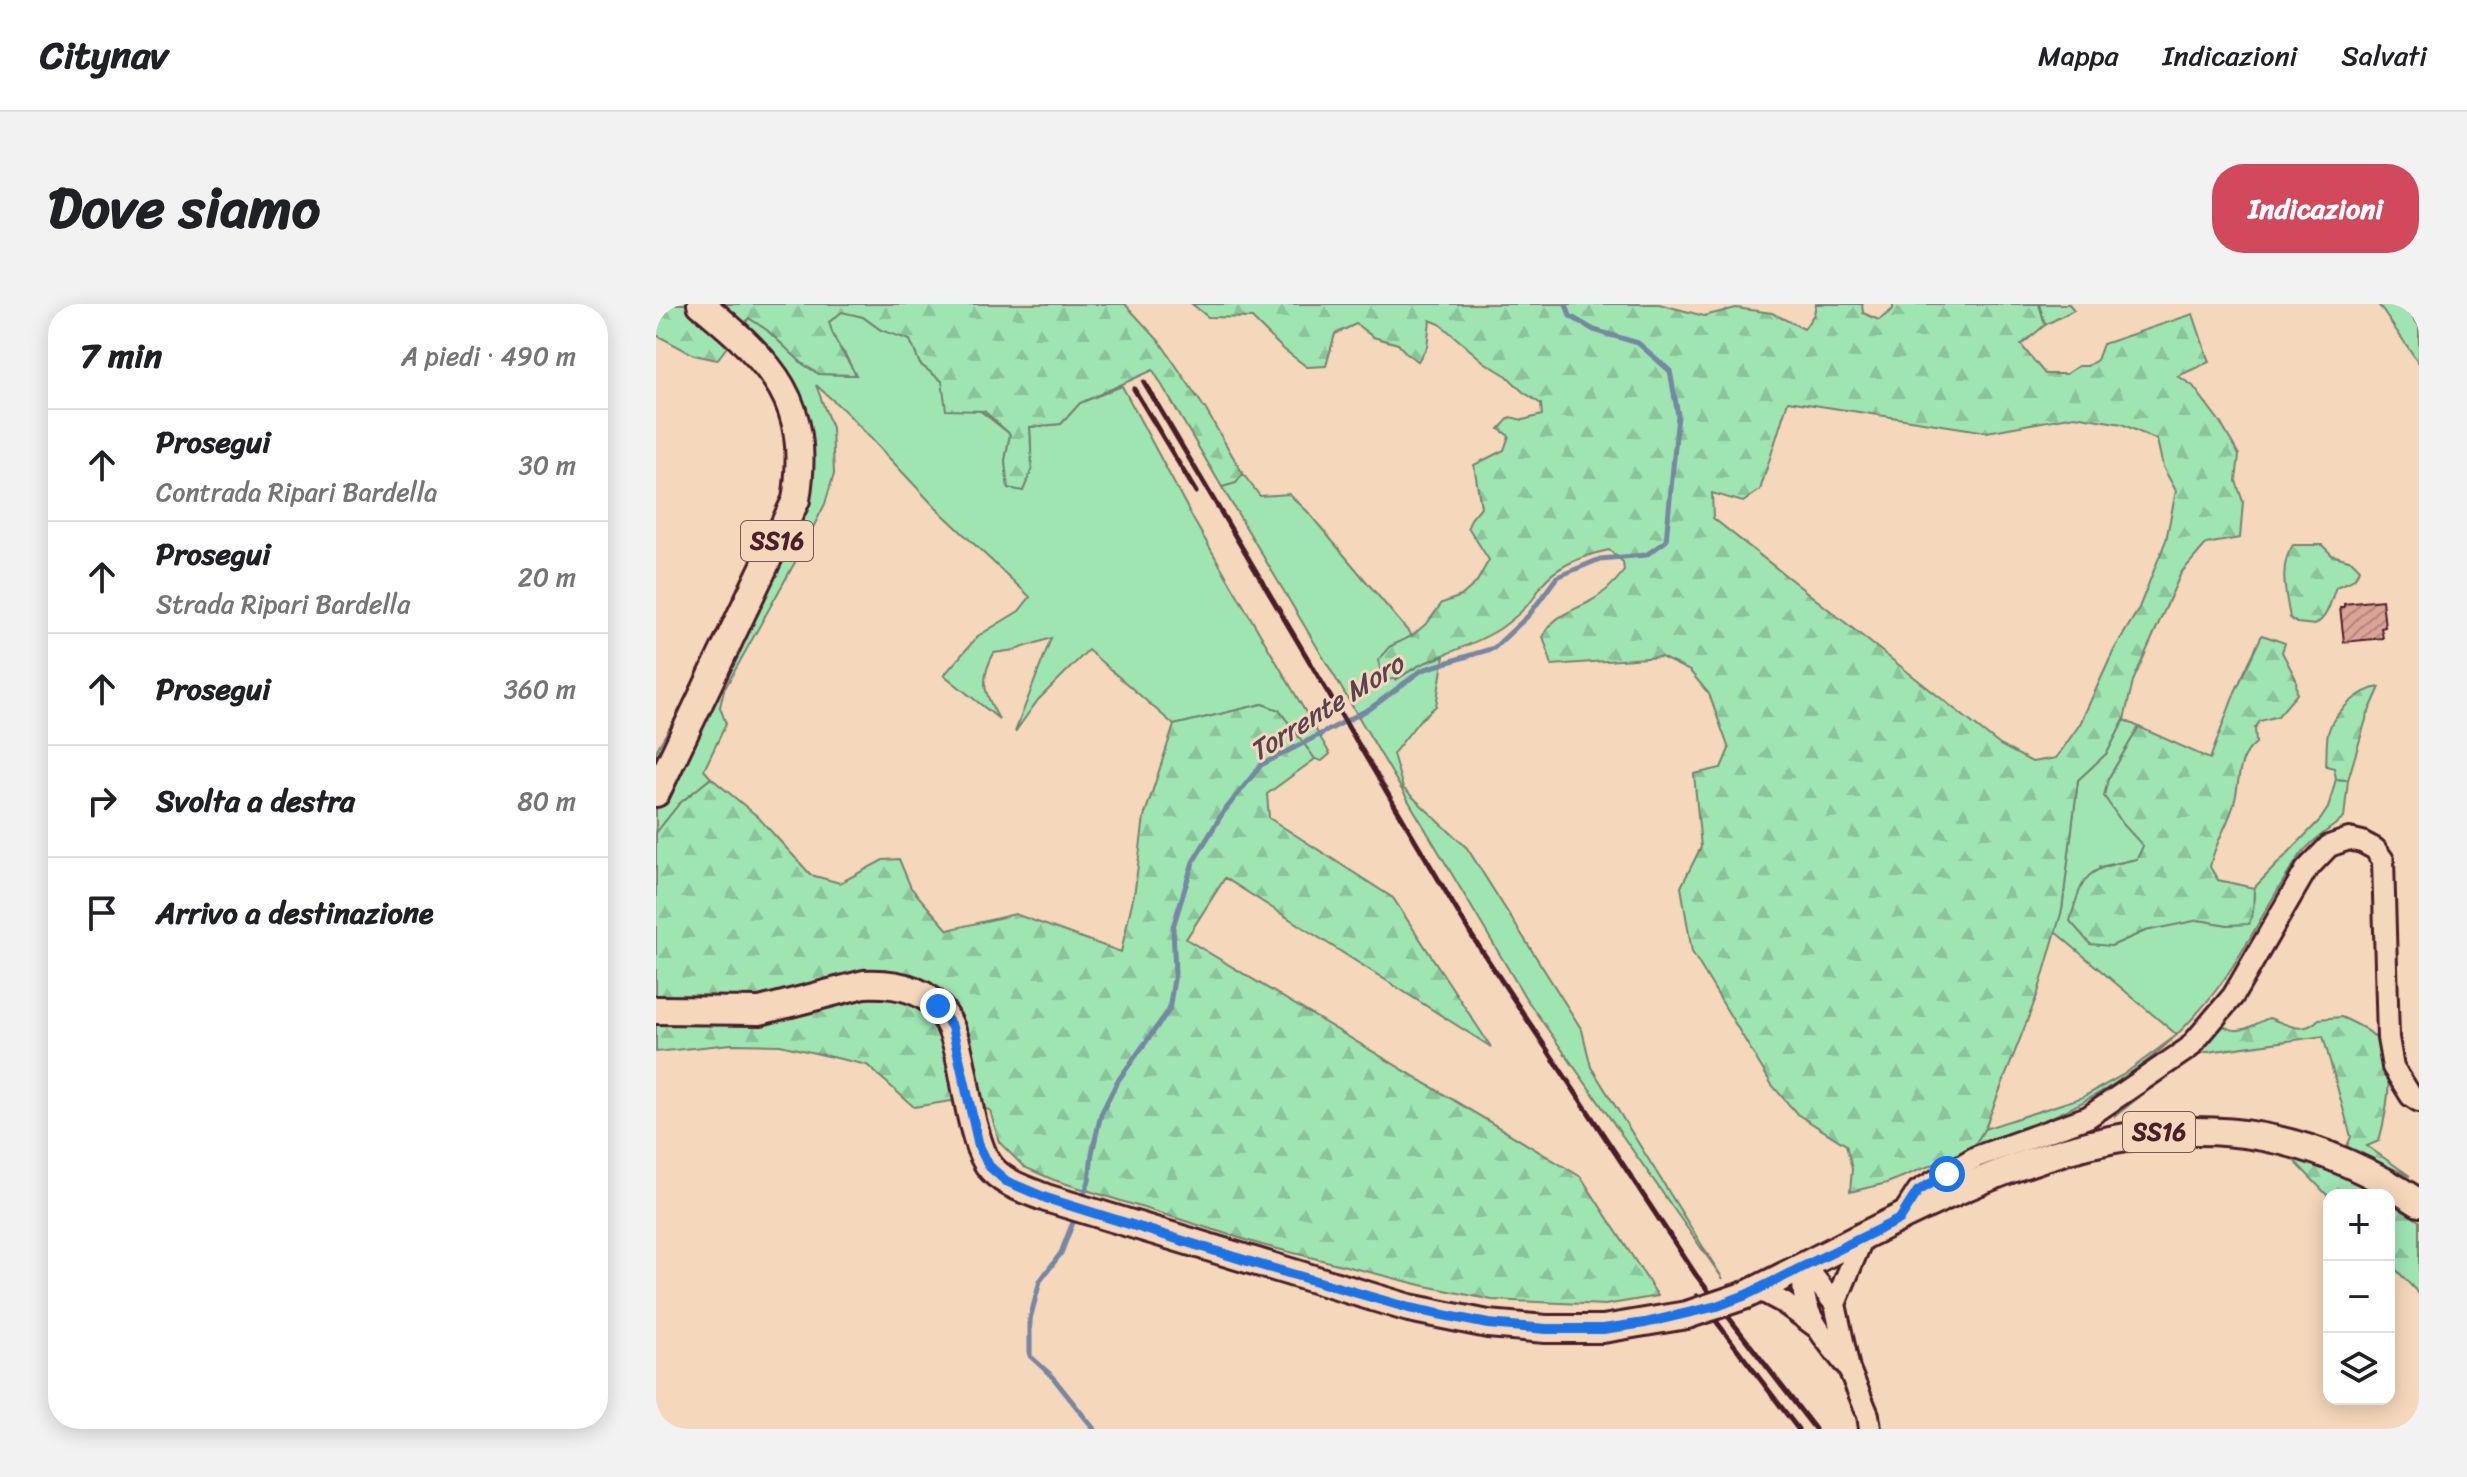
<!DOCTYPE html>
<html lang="it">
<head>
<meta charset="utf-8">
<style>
	body { margin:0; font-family:Sriracha,sans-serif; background:#f2f2f2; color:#202124 }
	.controls { position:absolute; right:24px; bottom:24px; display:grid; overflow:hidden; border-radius:16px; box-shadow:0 4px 20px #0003 }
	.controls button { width:72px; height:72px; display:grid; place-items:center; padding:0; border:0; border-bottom:2px solid #e0e0e0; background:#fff; color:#202124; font:40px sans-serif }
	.stop { position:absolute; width:24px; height:24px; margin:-18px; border:6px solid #1a73e8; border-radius:50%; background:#fff }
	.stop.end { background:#1a73e8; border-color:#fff; box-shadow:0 2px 8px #0008 }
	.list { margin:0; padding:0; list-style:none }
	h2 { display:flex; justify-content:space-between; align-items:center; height:104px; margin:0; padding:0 32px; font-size:34px }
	h2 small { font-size:26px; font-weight:400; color:#757577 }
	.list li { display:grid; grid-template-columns:52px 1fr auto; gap:24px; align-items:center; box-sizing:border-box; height:112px; padding:0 32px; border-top:2px solid #e0e0e0 }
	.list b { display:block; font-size:30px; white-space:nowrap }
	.list p { margin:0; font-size:26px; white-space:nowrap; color:#757577 }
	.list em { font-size:26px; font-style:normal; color:#757577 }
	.icon { flex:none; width:44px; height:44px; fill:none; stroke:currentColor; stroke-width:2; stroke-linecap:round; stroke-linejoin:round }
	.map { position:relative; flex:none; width:1763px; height:1125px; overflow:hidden; border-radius:32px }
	header { display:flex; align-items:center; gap:48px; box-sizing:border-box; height:112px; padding:0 40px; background:#fff; border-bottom:2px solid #e0e0e0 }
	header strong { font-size:38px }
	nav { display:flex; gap:44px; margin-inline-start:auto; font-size:28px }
	.intro { display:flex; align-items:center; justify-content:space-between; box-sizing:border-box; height:192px; padding:0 48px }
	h1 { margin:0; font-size:56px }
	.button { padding:20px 36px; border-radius:32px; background:#d1495b; color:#fff; font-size:28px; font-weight:700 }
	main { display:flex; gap:48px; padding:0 48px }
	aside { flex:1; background:#fff; border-radius:32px; box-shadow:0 4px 20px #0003 }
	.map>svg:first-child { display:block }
	.green { fill:#9fe5b2; stroke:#74826e; stroke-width:2 }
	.forest { fill:url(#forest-firs); stroke:#74826e; stroke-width:2; fill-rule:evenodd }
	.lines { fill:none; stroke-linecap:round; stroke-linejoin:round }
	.stream { stroke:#7587a2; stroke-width:5 }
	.building { fill:url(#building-hatch); stroke:#4a1f2b; stroke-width:2 }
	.minor-casing { stroke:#4a1f2b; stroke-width:26 }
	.major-casing { stroke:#4a1f2b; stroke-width:32 }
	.minor { stroke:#f5d7bb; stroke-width:20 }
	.major { stroke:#f5d7bb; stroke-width:26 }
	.rail { stroke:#4a1f2b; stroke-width:5 }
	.major-bridge-casing { stroke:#4a1f2b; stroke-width:32; stroke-linecap:butt }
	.major-bridge { stroke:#f5d7bb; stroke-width:26 }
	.route { stroke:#1a73e8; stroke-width:10 }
	.labels { text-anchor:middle; stroke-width:6; stroke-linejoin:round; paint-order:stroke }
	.shield { fill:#f5d7bb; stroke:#7d5656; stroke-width:2 }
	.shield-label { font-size:24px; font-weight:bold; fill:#4a1f2b }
	.water-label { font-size:28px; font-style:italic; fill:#584253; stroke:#f5d7bb }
</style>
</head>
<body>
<header>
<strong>Citynav</strong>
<nav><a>Mappa</a><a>Indicazioni</a><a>Salvati</a></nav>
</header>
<div class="intro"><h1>Dove siamo</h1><a class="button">Indicazioni</a></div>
<main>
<aside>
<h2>7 min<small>A piedi · 490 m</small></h2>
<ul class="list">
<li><svg class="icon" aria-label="ahead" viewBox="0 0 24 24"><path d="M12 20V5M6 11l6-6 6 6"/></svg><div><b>Prosegui</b><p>Contrada Ripari Bardella</p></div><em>30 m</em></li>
<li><svg class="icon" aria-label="ahead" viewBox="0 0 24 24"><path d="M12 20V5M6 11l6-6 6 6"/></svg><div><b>Prosegui</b><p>Strada Ripari Bardella</p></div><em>20 m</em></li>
<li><svg class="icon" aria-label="ahead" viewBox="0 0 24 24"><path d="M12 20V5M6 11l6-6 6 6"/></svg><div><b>Prosegui</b></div><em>360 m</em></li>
<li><svg class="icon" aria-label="right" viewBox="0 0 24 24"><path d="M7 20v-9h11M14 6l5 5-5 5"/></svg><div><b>Svolta a destra</b></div><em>80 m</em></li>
<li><svg class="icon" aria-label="arrive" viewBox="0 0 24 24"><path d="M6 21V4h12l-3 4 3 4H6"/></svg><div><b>Arrivo a destinazione</b></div></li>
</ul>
</aside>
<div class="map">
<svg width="1763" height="1125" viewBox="0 0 1763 1125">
	<defs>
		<pattern id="forest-firs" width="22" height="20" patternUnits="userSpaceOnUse" patternTransform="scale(2)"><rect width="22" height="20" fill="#9fe5b2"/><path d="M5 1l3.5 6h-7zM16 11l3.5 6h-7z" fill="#8ac499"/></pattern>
		<pattern id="building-hatch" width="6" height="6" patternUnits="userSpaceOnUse" patternTransform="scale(2)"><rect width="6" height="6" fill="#dca397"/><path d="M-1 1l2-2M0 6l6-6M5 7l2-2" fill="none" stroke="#b4847b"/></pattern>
	</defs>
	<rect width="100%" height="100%" fill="#f5d7bb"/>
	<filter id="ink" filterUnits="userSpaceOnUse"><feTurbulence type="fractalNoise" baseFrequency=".0125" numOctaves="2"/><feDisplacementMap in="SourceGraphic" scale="16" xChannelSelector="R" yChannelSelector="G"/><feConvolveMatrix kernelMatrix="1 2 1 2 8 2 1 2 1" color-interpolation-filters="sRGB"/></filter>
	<g filter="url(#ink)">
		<path class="green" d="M1383 0H1413L1418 6 1389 21Z
			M1722 0H1748L1763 22V59Z
			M186 7 207 13 225 26 254 35 264 60 354 130 349 157 352 184 367 186 376 165 374 123 405 120 424 99 466 82 540 220 674 450 666 457 659 455 623 406 606 400 518 421 432 346 382 396 359 428 395 334 359 346 338 349C323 376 328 389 343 415L288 371 322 332 363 307 374 293 280 204 192 110 160 81 176 124 178 170 169 200 143 251 68 386 64 403 70 420 48 466 55 474 23 500 0 529V447L50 361 128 189C136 126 128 79 71 42L93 14 111 26 147 60 163 70 199 71 189 50 178 37 173 18Z
			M587 170 604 192 633 190 651 207 756 332 733 343 740 376 765 360 788 352 780 402 763 417 737 450 747 484 811 544 926 726 935 763 1067 975 869 693 566 183 580 179Z
			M1468 416 1483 423 1452 475 1467 520 1488 542 1481 555 1443 563 1455 642 1489 627 1513 621 1543 616 1572 621 1597 608 1598 584 1664 516 1672 504 1680 475 1692 476 1688 514C1674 525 1657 535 1646 549 1617 588 1597 634 1569 674 1501 770 1422 806 1316 845L1328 825 1427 793 1467 771 1521 731 1398 627 1406 606 1422 476 1451 449Z"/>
		<path class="forest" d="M0 0H469L504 38 550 106 587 170 580 179 566 183 497 66 424 99 405 120 374 123 376 165 367 187 352 184 349 157 354 130 328 107 290 106 286 77 264 60 254 36 225 26 207 13 186 8 173 18C178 39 190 52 200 71L163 70 147 60 111 26 93 14 61 56 38 51 0 31Z
			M536 0H1003L1048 12 1080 4 1116 9 1148 25 1158 10 1160 0H1206L1207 9 1223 16 1237 5V0H1383L1389 21 1365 41 1389 70H1410L1422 62H1431L1441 56 1447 40 1537 10 1553 58 1522 72 1537 82 1564 118 1583 151 1580 177 1587 198 1584 234 1550 240 1525 269 1477 377 1468 416 1451 449 1422 476 1406 606 1382 689 1329 824 1316 845 1231 879 1194 888 1196 865 1190 841 1141 810 1116 781 1036 648 1025 583 1045 543 1038 470 1065 464 1073 445 1053 390 1034 367 1005 353 896 361 887 332C897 312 914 308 933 298 948 290 958 280 968 267L967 258 953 246C930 251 903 260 887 279 883 284 881 290 877 295 869 305 856 316 845 324 821 340 792 348 766 360 751 367 746 376 727 376L722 356 733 343 756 332 772 318 786 299 805 292 820 279 833 256 812 223 815 215 825 203 818 161 848 146 853 132 843 125 854 113 867 116 886 111 885 100 866 87 851 72 828 58 784 20 774 16 771 43 762 57 751 50 742 40 717 33 700 20 679 30 670 62 651 63 626 44 596 14 552 13ZM1132 97 1331 128 1419 112 1466 120 1501 136 1507 163 1520 187 1510 236 1482 306 1458 346 1424 420 1400 454 1376 458 1344 441 1057 214 1056 189 1087 198 1104 186Z
			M1637 241H1666L1676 251 1696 257 1703 264C1701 278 1691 278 1680 283 1674 298 1673 312 1659 321L1641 319 1634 314C1630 291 1622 262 1637 241Z
			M1606 331 1629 339 1626 348 1640 375 1641 390 1622 412 1604 417 1599 424 1600 439C1579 456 1585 479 1577 503 1570 525 1558 541 1554 563L1562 576 1598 584 1597 608 1593 620 1572 621 1543 616 1489 627 1455 642 1434 640 1414 617C1428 566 1431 566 1481 555L1487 542 1467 520 1448 492 1452 475 1483 423 1554 455 1579 388Z
			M1724 383 1711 412 1692 476 1680 475 1678 464 1670 462C1671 451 1670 438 1672 429 1677 409 1704 385 1724 383Z
			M606 400 623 406 659 455 611 490 613 514 737 594 835 743 569 574 530 635 925 873 1002 992 949 1001 836 996 765 981 606 941 398 876 368 863 343 838 334 806 295 797 258 803 211 761 124 741 75 740 0 748V529L23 500 55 474 101 512 155 571 184 579 227 556 243 555 255 584 292 626 359 610 465 648 479 585 488 513 518 421Z
			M1685 713C1696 718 1709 723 1718 732 1742 757 1731 808 1723 837L1711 842 1754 872 1702 850 1691 842 1695 833 1667 732 1538 750 1459 812 1458 804 1561 718C1583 734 1591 723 1613 714 1631 720 1646 732 1663 715Z
			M1627 845 1694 874 1721 891H1673V893Z
			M1733 898 1763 917V990L1733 958Z"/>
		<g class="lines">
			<path class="stream" d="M426 896 433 877 436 849 445 810 461 778 513 706 519 669 517 623 537 558 566 510 605 461 715 404 766 366 838 344 873 311 901 273 944 255 990 251 1010 237 1022 111 1014 67 982 39 938 26 914 12 910 0
				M419 913 405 949 384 977 374 1015V1052L395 1071 438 1125"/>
		</g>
		<path class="building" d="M1726 296 1729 323 1725 324 1727 334 1688 338 1684 303H1688V300Z"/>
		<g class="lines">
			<g class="minor-casing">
				<path id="minor" d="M1244 915 1262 887 1320 853 1432 813 1533 744 1577 692 1650 566 1673 542 1693 535 1706 538 1719 545 1727 556 1732 734 1737 763 1755 792 1763 797
					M1149 962 1179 1000 1193 1065 1212 1111 1214 1125
					M1149 962C1140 1003 1164 1028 1188 1059
					M1102 985 1128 999 1159 1022
					M1179 1000 1207 933"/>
			</g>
			<g class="major-casing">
				<path id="major" d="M0 489 140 196C156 97 117 60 45 0
					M0 706 104 707 208 680C309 676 299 747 317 820 321 834 324 848 332 860 345 879 370 886 390 894L753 1004 832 1020 890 1025H947L1031 1011
					M1090 991C1312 882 1525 738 1763 899"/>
			</g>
			<use href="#minor" class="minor"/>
			<use href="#major" class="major"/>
			<path class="rail" d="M488 78 816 632 1040 971 1159 1125
				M478 85 540 188
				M1041 992 1142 1125"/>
			<g class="major-bridge-casing">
				<path id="major-bridge" d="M1031 1011 1090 991"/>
			</g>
			<use href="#major-bridge" class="major-bridge"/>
		</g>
	</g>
	<g class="lines" filter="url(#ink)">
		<path class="route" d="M282 702 296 723 323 842 333 862 350 877 390 894 601 960 753 1004 832 1020 890 1025H947L989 1019 1061 1002 1090 991 1244 915 1262 887 1291 870"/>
	</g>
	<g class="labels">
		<g class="shield">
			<rect x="85" y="217" width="72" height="40" rx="6"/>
			<rect x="1467" y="808" width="72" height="40" rx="6"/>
		</g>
		<g class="shield-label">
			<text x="121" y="245">SS16</text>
			<text x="1503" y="836">SS16</text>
		</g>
		<g class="water-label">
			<text transform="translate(670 403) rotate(-32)" y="10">Torrente Moro</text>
		</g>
	</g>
</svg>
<div class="controls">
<button>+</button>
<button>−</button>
<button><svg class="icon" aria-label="layers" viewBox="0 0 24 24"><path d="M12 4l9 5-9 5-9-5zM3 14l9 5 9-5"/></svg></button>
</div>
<div class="stop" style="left:1291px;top:870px"></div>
<div class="stop end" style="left:282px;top:702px"></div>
</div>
</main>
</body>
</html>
